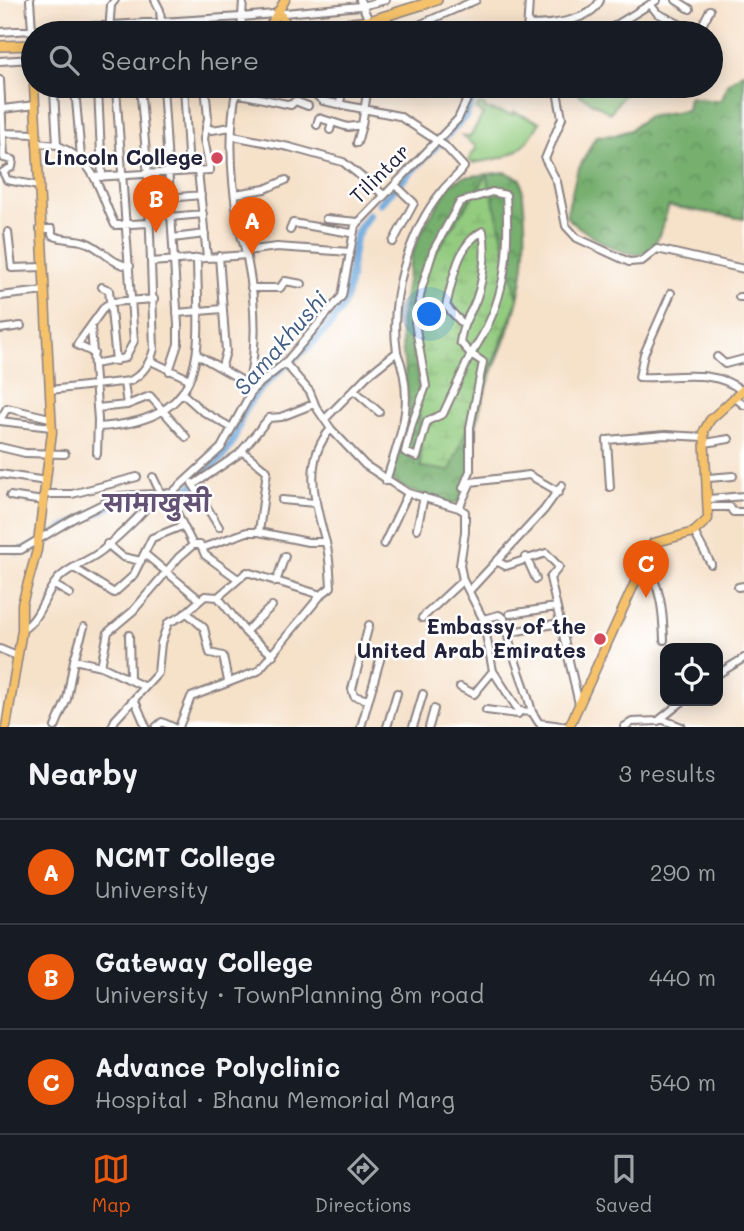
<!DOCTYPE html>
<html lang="en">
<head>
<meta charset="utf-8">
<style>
	body { margin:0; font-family:Mali,"Playpen Sans Deva",sans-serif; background:#20242c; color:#f1f3f6 }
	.controls { position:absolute; right:21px; bottom:21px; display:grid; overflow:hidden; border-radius:14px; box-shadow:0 4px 18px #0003 }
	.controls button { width:63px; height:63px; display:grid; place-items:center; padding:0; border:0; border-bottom:2px solid #363941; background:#171b24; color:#f1f3f6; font:35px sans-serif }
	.you { position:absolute; left:430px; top:315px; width:24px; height:24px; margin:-18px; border:5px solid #fff; border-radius:50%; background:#1a73e8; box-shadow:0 0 0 10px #1a73e833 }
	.badge { display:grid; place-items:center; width:46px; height:46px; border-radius:50%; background:#ea580c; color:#fff; font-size:23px; font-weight:700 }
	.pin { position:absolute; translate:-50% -58px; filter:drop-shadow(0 2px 4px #0008) }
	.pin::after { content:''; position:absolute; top:37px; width:24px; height:21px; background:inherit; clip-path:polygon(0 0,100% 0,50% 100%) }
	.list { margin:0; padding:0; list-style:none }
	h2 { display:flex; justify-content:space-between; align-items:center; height:91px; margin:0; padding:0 28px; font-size:30px }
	h2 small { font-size:23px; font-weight:400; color:#9ea1a6 }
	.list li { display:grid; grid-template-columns:46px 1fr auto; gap:21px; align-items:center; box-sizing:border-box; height:105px; padding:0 28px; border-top:2px solid #363941 }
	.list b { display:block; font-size:26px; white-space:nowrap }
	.list p { margin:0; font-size:23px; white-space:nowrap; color:#9ea1a6 }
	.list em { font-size:23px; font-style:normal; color:#9ea1a6 }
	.icon { flex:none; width:38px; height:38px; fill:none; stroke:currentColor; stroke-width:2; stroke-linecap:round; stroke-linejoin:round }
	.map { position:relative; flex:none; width:744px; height:727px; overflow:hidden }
	.search { position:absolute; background:#171b24; box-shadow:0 4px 18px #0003; left:21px; right:21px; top:21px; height:77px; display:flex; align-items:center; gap:18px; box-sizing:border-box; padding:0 24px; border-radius:38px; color:#9ea1a6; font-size:26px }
	.sheet { height:406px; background:#171b24 }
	nav { display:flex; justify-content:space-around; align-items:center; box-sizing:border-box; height:98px; border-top:2px solid #363941; background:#171b24; font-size:19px; color:#9ea1a6 }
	nav a { display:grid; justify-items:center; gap:4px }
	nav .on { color:#ea580c }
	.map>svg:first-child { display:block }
	.grass { fill:#93cb7f; stroke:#5a765d; stroke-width:2 }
	.forest { fill:url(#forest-crowns); stroke:#4c6854; stroke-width:2 }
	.wetland { fill:url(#wetland-marsh); stroke:#5a765d; stroke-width:2 }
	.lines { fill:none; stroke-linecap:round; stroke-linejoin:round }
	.river { stroke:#69a6da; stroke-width:8 }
	.minor-casing { stroke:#8c8282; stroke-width:10 }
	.major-casing { stroke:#8c8282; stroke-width:11 }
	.highway-casing { stroke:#8c8282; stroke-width:12 }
	.minor { stroke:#fff; stroke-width:6 }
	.major { stroke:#f5c16b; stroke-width:8 }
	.highway { stroke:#f5c16b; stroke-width:9 }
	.poi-dot { fill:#d1495b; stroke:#fff; stroke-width:2.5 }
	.labels { text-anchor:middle; stroke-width:5; stroke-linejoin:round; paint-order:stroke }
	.poi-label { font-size:21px; font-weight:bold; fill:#22223b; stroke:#fff; text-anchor:end }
	.street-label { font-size:21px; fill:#22223b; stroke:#fff }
	.water-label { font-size:23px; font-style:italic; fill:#425d83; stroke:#fff }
	.neighbourhood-label { font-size:23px; font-weight:bold; fill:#635273; stroke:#fff }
</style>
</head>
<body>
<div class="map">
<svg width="744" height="727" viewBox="0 0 744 727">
	<defs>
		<pattern id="forest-crowns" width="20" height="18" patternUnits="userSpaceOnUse" patternTransform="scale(1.75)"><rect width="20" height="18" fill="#76af6e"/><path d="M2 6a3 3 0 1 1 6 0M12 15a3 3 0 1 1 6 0" fill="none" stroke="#608e5c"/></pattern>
		<pattern id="wetland-marsh" width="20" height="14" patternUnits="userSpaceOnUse" patternTransform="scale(1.75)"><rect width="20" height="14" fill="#93cb7f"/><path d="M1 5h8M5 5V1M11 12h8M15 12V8" fill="none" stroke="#7eae6f"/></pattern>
	</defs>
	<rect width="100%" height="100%" fill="#fff"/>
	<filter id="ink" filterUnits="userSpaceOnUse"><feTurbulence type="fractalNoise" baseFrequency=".0143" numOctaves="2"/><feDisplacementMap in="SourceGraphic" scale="14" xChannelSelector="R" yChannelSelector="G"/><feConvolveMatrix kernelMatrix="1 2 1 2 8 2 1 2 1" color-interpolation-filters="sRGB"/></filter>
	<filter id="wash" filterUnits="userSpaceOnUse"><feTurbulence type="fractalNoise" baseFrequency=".00686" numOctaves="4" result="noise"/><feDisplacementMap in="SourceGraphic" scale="28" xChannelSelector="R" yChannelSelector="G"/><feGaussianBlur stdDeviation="1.57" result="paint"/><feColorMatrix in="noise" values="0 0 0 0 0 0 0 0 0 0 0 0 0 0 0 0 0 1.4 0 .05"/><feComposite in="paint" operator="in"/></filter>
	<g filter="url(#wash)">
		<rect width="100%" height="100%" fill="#f6e1c9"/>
		<path class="grass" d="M584 86H630L610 113 578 94Z
			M479 104 485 105V109L513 115 514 112 540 122C521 156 510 157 473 163L468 160 477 147 462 136 470 137 483 114 476 109Z"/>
		<path class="forest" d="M744 72V219L669 206C664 218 661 236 653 247 637 270 579 230 566 216L577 172 596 136 615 135 630 130 648 116 687 110 689 97 715 101 722 99 727 84Z
			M505 172 521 179C526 217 528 252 520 290 511 337 484 379 476 427 473 453 479 490 453 505L408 490 390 479 409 412 400 324 411 256 422 230 450 184 464 177Z"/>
		<path class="wetland" d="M487 175 518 299 450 471 421 467 415 283Z"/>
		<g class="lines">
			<path class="river" d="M380 203 465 116 478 86
				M154 497H179C192 487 225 457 231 444 240 427 239 414 253 397 277 366 320 345 340 310 359 276 342 246 369 215
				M18 552 43 543 63 529 131 496"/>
		</g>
	</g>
	<g filter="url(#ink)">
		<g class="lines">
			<g class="minor-casing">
				<path id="minor" d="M30 0 33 45
					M155 0 160 10 162 33
					M360 0 369 21
					M676 0 690 9
					M650 4 657 13 697 33
					M528 25C548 25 591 22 600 0
					M412 28 421 33
					M0 32 241 17 361 6 386 0
					M109 33 111 5 115 0
					M241 33 243 0
					M388 33 412 28 476 0
					M527 33 529 0
					M603 33 657 0
					M698 33 710 10
					M0 61 33 59
					M0 80 4 158 13 160 12 167 3 172 7 180 39 186
					M142 86 54 91 57 145C100 165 96 187 115 225L148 223
					M163 86 178 325V344L169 371
					M184 86 189 171
					M237 86C228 131 231 181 239 226 241 237 245 247 247 258 255 298 258 342 249 381
					M306 86 323 101 399 116 445 146 464 167C458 176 449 182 442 191 408 233 389 299 397 352L367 376 325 419
					M400 86 421 91
					M556 86 562 118 545 159 557 182 566 226 577 238 629 262 642 261 657 249 744 269
					M98 88 102 177
					M75 89 81 157
					M236 93 291 105 295 101 308 106
					M340 103 343 86
					M3 109 35 105
					M317 125 319 118 332 122
					M206 127 212 130 231 127
					M330 130 332 122 348 127 362 125 368 86
					M5 133 36 134
					M233 136 289 147 343 162 384 195
					M36 143 57 145
					M357 143 362 125
					M198 171 207 257
					M94 177 210 170 204 139 208 118 205 86
					M235 194 265 189 286 180
					M168 198 201 195
					M170 217 203 214
					M326 219 358 222
					M40 229H52V235C62 241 75 238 85 242 103 248 111 265 130 266
					M290 230 293 223 351 233
					M8 232 12 268 43 267
					M173 238 205 234
					M393 242 414 203 396 186
					M245 251 277 247 350 252
					M219 256 226 351 222 366
					M151 262 247 255
					M102 287 109 290 116 361
					M251 288H280L285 281 302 284
					M671 293 644 354 639 377C672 379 715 367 742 391
					M0 296 44 291
					M739 297H744
					M177 313 222 309
					M462 323 446 306C453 280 457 244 483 231 487 254 483 286 473 307 466 320 462 327 460 342L471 354C506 303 510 255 506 195L492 192 460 202 433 251 422 287 415 323 426 386 412 424 405 452 417 457 427 421 443 414 471 354 483 362 470 427V471L463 488
					M91 327 98 420 97 454
					M0 329 21 326
					M94 353 77 345 105 306 112 302 154 299
					M198 355 250 385
					M717 357 725 364 744 359
					M151 361 189 379
					M285 363 310 392 316 407 331 429 365 465 408 493 459 508 465 512V532L460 565 463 580 483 619 493 671 519 711 532 712 539 723 569 727
					M94 364 125 358 134 341 116 88
					M124 382 127 405
					M50 390 130 381C143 374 150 364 154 349L148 176 140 86
					M354 390 379 412
					M182 393 202 411 232 428
					M735 398 744 405
					M97 408 127 405 150 396 186 437
					M0 420 7 408 50 418
					M0 421 51 427
					M98 427C215 420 198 348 197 258
					M705 443 729 439
					M0 447 25 453 65 454
					M0 474 46 481
					M153 477 161 494
					M708 478 733 476
					M386 481C401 434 416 401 397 352
					M192 483 219 527
					M193 485 239 454 269 418 281 417 314 404
					M610 487 607 440 665 435 704 437
					M44 494H72L137 477
					M10 496 43 501
					M709 499 744 496
					M282 500 315 503
					M709 507H730L733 512H744
					M459 508 471 482 529 475 559 492
					M177 513 193 545
					M417 529 424 497
					M259 532 308 542H326
					M694 532 711 564
					M107 544 123 557 141 561
					M384 544 408 493
					M193 545H200L202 548 247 532H259L267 471 242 451
					M202 548 205 555 238 579
					M0 550H21L76 517 119 496 172 493 221 448 253 389 285 363 342 296 355 226 458 119 473 86
					M146 555 199 599
					M526 557 536 579
					M644 560C661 587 663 610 664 640
					M496 561 506 566 546 553 559 567 550 578 579 704
					M74 568 114 593 133 576 152 538 182 526
					M276 582 285 556
					M54 585 70 594
					M738 587 744 586
					M470 590 544 510 562 485
					M218 597 247 572 321 595
					M186 612 204 628 210 653 223 656 228 681
					M510 614 556 607
					M422 618 463 580
					M483 619 499 615 504 618C509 651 524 679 532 712
					M22 630C41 618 43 596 58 579 70 566 90 561 104 549 117 537 148 511 155 494
					M245 632 272 606
					M507 633 559 623
					M129 635 130 678
					M0 649 17 656
					M74 660 84 627
					M101 666 108 632 133 611 179 557 193 545
					M718 674 744 658
					M460 687 474 694 493 671
					M368 700 354 696 352 689 369 625
					M135 701 146 727
					M486 710 518 714 519 711
					M661 719 682 727
					M55 727 67 699 74 660 101 666 145 687
					M112 727 115 720 158 673 161 643 168 623 182 616 205 596 218 597 247 634 273 655
					M156 727 162 722 173 727
					M179 727 191 697 258 671 321 595 331 587C330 573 330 557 326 543 316 506 301 461 331 429
					M361 727 382 653
					M387 727 397 693
					M413 727 423 694
					M429 727 434 709
					M624 727 632 722 658 721 683 701"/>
			</g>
			<g class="major-casing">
				<path id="major" d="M278 11 291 31
					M266 33 285 0
					M6 727 22 630V604L37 550 52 432 34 86
					M569 727 653 543 694 532 708 519 704 431 710 420 744 389"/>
			</g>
			<g class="highway-casing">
				<path id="highway" d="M268 33 369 21 437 0
					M0 46 33 45"/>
			</g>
			<use href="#minor" class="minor"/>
			<use href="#major" class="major"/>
			<use href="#highway" class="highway"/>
		</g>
	</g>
	<g class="poi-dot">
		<circle cx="217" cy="158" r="7"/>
		<circle cx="600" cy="639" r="7"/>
	</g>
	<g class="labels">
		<g class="poi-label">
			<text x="203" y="165">Lincoln College</text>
			<text x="586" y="634">Embassy of the<tspan x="586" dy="24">United Arab Emirates</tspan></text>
		</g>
		<g class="street-label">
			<text transform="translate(380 174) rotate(-45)" y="7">Tilintar</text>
		</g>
		<g class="water-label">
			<text transform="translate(281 343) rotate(-49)" y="8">Samakhushi</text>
		</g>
		<g class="neighbourhood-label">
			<text x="157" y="512">सामाखुसी</text>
		</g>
	</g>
</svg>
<div class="controls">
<button><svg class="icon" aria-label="locate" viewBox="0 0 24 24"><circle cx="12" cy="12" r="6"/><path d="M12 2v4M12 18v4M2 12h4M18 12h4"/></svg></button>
</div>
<div class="you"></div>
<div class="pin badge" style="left:252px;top:255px">A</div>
<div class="pin badge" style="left:156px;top:233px">B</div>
<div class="pin badge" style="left:646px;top:598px">C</div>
<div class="search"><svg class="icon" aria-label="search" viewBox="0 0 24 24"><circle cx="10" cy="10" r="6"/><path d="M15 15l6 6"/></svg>Search here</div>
</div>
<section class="sheet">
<h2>Nearby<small>3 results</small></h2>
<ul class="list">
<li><span class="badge">A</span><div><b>NCMT College</b><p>University</p></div><em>290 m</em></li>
<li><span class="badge">B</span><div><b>Gateway College</b><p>University · TownPlanning 8m road</p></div><em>440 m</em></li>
<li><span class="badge">C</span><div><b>Advance Polyclinic</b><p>Hospital · Bhanu Memorial Marg</p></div><em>540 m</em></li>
</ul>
</section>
<nav>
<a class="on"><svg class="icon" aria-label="map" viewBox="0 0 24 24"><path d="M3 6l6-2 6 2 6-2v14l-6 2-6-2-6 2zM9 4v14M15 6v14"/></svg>Map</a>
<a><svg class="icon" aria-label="directions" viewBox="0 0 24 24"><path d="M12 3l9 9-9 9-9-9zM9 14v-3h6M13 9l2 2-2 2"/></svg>Directions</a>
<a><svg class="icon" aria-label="saved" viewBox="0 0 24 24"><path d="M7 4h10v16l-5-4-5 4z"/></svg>Saved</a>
</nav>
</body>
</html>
